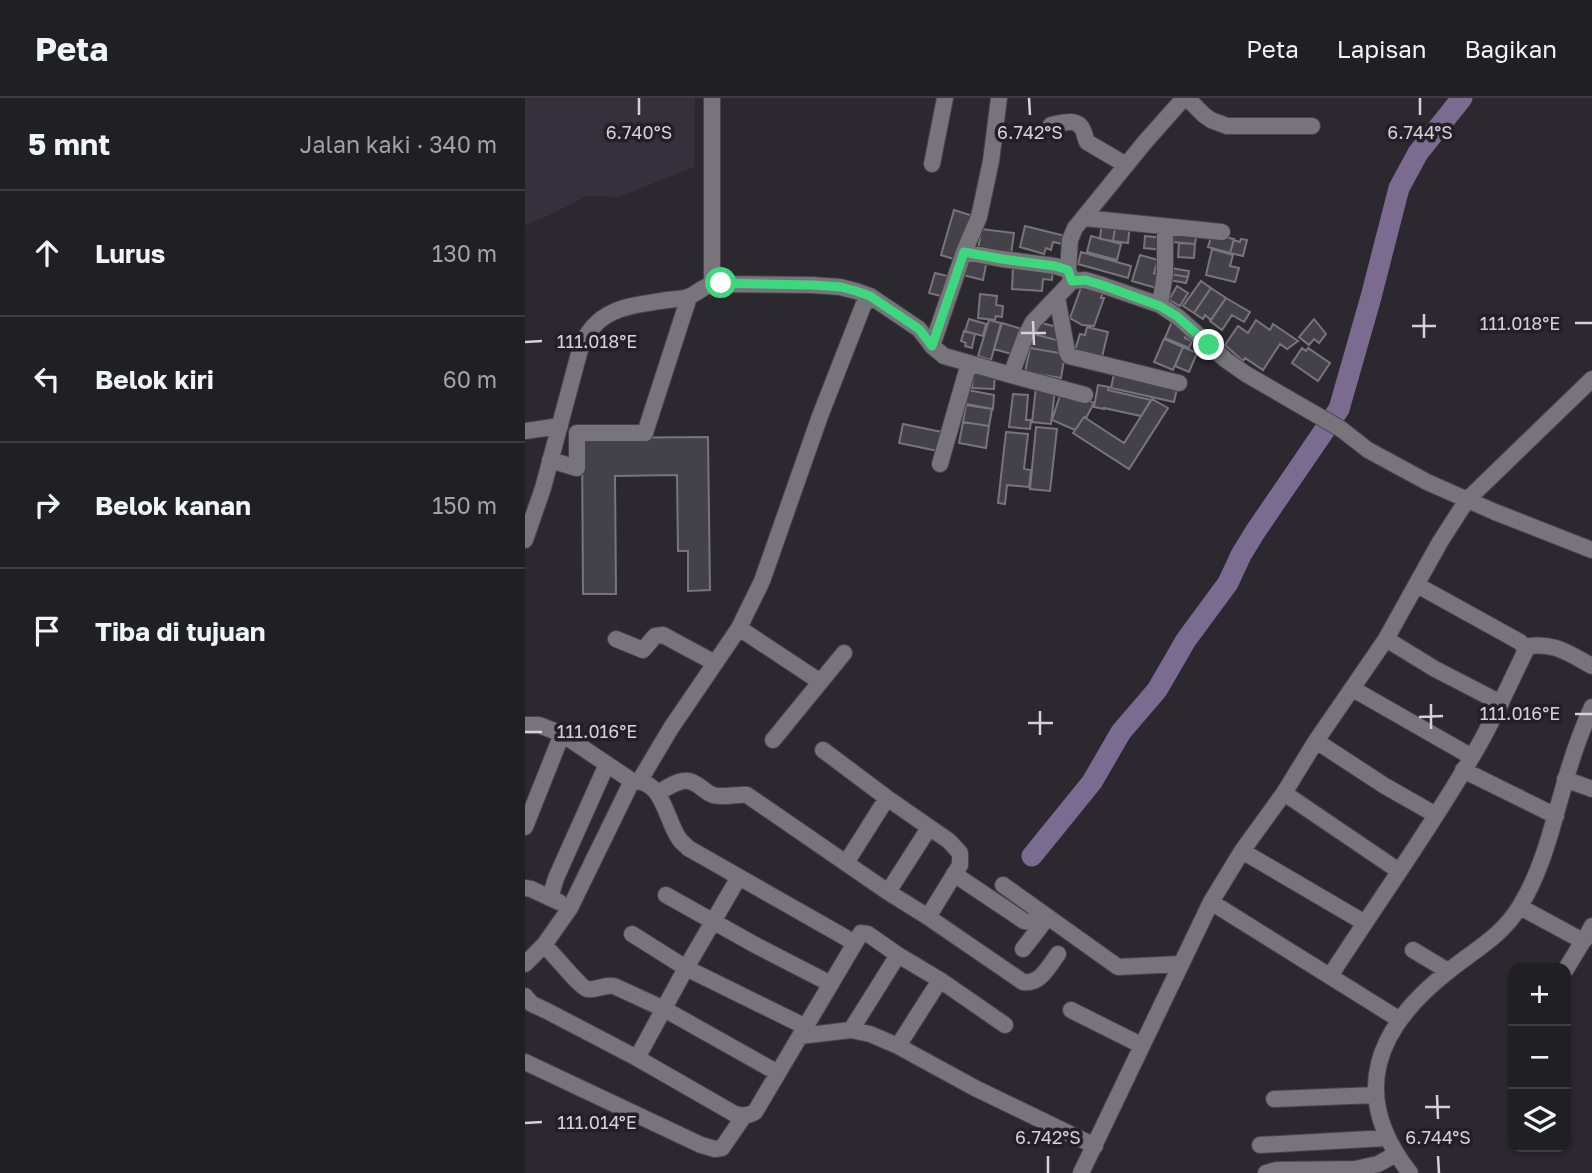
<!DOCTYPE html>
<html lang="id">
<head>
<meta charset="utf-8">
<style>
	body { margin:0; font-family:"Golos Text",sans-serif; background:#28272b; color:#f1f3f6 }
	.controls { position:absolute; right:21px; bottom:21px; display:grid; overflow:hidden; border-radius:14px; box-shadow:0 2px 5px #0004 }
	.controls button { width:63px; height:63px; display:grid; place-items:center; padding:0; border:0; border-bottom:2px solid #3d3d41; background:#201f23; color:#f1f3f6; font:35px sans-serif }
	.stop { position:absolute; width:21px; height:21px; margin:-16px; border:5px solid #3dd77e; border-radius:50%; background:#fff }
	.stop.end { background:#3dd77e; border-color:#fff; box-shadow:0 2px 7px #0008 }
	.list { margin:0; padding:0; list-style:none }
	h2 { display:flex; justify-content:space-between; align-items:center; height:91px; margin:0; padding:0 28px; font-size:30px }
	h2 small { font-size:23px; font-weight:400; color:#a2a2a6 }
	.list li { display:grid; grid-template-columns:46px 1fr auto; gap:21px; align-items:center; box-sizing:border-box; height:126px; padding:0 28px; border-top:2px solid #3d3d41 }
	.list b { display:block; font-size:26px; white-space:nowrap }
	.list em { font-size:23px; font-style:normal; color:#a2a2a6 }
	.icon { flex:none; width:38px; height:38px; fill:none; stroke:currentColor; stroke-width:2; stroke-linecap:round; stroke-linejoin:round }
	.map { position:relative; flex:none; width:1067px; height:1075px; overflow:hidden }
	header { display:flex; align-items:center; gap:42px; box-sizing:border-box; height:98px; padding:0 35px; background:#201f23; border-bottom:2px solid #3d3d41 }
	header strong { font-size:33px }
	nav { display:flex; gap:38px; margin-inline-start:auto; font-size:24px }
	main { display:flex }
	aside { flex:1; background:#201f23 }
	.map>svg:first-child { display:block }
	.built { fill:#35303c }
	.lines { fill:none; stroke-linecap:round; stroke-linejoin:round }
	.river { stroke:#7a6c90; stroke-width:21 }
	.building { fill:#444249; stroke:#77747c; stroke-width:2 }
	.minor-casing { stroke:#464449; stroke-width:18 }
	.minor { stroke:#77747c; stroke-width:16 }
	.route { stroke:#3dd77e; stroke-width:9 }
	.ticks { fill:none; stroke:#d4d2d7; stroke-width:2.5 }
	.ticks-label { font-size:18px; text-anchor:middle; fill:#d4d2d7; stroke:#221f26; stroke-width:7; stroke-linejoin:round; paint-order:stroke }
</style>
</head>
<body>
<header>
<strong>Peta</strong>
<nav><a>Peta</a><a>Lapisan</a><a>Bagikan</a></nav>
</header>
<main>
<aside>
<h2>5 mnt<small>Jalan kaki · 340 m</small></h2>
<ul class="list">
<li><svg class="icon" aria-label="ahead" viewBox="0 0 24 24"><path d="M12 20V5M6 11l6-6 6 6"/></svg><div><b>Lurus</b></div><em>130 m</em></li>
<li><svg class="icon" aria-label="left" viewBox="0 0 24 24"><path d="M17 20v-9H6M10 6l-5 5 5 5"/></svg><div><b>Belok kiri</b></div><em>60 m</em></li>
<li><svg class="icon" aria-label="right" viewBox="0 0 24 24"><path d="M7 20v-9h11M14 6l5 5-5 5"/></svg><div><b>Belok kanan</b></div><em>150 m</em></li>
<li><svg class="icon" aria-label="arrive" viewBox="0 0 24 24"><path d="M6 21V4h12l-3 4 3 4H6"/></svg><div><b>Tiba di tujuan</b></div></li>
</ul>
</aside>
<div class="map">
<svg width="1067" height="1075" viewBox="0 0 1067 1075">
	<rect width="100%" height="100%" fill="#2b292f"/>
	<path class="built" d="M0 0H170L169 69 93 99 62 98 27 116 0 127Z"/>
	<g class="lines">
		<path class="river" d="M507 758 567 684 596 634 632 592 661 542 703 485 716 457 730 434 814 311 846 199 874 90 893 55 937 0"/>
	</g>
	<path class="building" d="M429 112 448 118 435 163 416 157Z
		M577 122 591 124 588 143 575 141Z
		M591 124 605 126 603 145 588 143Z
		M500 128 540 138 538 146 528 144 526 152 521 150 519 156 495 149Z
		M649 130 672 132 670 146 648 144Z
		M456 131 489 135 486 157 453 153Z
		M687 136 709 141 705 155 683 149Z
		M566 138 596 146 592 162 562 154Z
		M620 138 638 140 637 152 619 150Z
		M716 141 722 142 718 158 705 155 709 142 715 144Z
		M654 145 670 146 669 160 653 159Z
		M687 151 708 157 705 168 714 170 710 184 681 177Z
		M556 154 606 168 603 180 553 166Z
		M443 157 462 162 458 182 438 177Z
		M615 157 633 162 629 175 639 178 635 191 607 183Z
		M488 168 528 169 527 182 518 181 517 193 487 191Z
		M646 170 664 173 663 179 645 176Z
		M410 175 426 179 420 199 404 195Z
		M645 176 663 179 661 185 644 182Z
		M676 183 686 190 669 215 658 208Z
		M558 184 579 192 576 200H579L569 228 557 227 545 220Z
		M652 188 663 195 655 208 644 202Z
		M686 190 701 200 686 222 680 217 678 221 669 215Z
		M455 196 472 198 471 207 478 208 477 219 471 218 470 222 453 220Z
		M701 200 725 214 719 224 707 217 697 232 685 223Z
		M444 221 461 226 458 238 440 233Z
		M648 221 663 233 660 240 667 243 664 250 640 240Z
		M789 221 801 236 794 245 789 241 784 247 774 239Z
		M464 222 476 225 466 262 453 258Z
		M731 222 745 232 748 226 773 243 762 251 755 246 738 272 720 260 718 263 700 247 713 228 723 235Z
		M512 224 537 230 538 244 509 236Z
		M477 225 497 231 490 257 469 251Z
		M562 229 583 234 577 259 550 252 555 236 560 237Z
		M439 233 450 236 447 250 440 248 441 245 436 243Z
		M508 236 539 244 540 256 505 250Z
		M639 241 658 249 648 272 629 264Z
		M658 249 672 255 664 274 650 268Z
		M505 250 540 256 536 280 500 274Z
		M777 250 781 253 783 250 805 265 793 283 767 265Z
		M590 271 653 286 649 304 586 290Z
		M448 274 470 275 469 291 447 290Z
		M573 287 584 289 583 292 626 302 616 318 579 310V311L569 309Z
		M511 289 530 291 526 326 507 324Z
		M537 291 569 305 561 320 559 319 550 332 527 322Z
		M443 292 469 297 468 311 441 306Z
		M488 296 503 297 501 322H506L505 331 484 329Z
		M627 301 643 310 604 371 548 335 559 319 599 345Z
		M441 307 467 311 464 328 438 324Z
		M438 324 464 328 461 350 434 345Z
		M378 326 422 335 418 354 374 345Z
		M511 329 532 331 525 393 505 391Z
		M481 334 503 336 499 371 506 372 504 389 482 387 480 406 473 405Z
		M183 339 185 492 163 493V453H153L152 377 90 378 91 496H58L57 340Z"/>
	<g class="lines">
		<g class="minor-casing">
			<path id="minor" d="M662 0 679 17 686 22 702 28H787
				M526 27C537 25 552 19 558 32 560 36 560 40 562 44L601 67
				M407 66 420 0
				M559 120 697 134
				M439 154 477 161 530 168 543 172
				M547 183 543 172 545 142 550 130 620 44 659 0
				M187 186V0
				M532 199 542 254 544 258 654 285
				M635 207 640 176V129
				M407 248 439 154 454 119 466 63 474 0
				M486 277 560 297
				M0 333 35 328
				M25 362 52 370V335H120L164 199
				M415 366 444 265
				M0 442 18 390 56 248C73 209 105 208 142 202 148 201 157 201 163 199 171 196 178 189 187 186L287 187 315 189 331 193 345 198 394 231 407 248 419 258 486 277 500 239 508 224 547 183 560 182 577 187 635 207 653 219 701 262 721 276 816 331 843 352 902 384 970 414 1067 452
				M214 530 294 583
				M91 541 118 552 130 538 138 537 190 565
				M861 541 910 571 976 605
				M999 549C1028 543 1043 555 1067 568
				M828 591 947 659
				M0 627H14L37 636 107 683C139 681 140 722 155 742 157 745 161 747 163 750L330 845 336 835 343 836 373 857 415 882 480 927
				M248 642 319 555
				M791 643 860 688 911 717
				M298 652 362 700 424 743 435 755V767L403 819
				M938 672 1031 718
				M1040 681 1067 691
				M115 682 146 630 214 530 237 483 295 318 338 208 345 198
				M133 695C143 689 158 678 169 685 176 688 181 695 188 697 195 700 212 696 222 697L363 794 403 819 498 884C515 887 524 868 533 856
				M759 695 874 773
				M0 729 37 636
				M717 753 840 825
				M321 765 362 700
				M429 776 499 823 510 825 518 816
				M478 787 593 869 655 866
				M0 790 6 791 34 804
				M363 794 404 730
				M141 797 232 848 306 886
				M25 800 31 780 82 666
				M686 804 875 922
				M995 809 1058 843 1060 841 1067 828
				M107 836 161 870 281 929
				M19 847C27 854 55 889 62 891 71 893 79 886 89 888L139 911 253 975
				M498 851 522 820
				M888 852 923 873
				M0 866 19 847 45 810 107 683
				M1041 871 1058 843
				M805 878C855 801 909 725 955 645 971 616 985 585 1000 554L999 549 995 544 892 487
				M0 898 7 906 22 913 112 960 208 1015C216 1019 223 1018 230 1014L330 845
				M546 912 616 947
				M326 932 373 857
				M275 938 326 932 345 936 373 948 415 882
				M373 948 450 990 570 1048
				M112 960 161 870 214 779
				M0 964 176 1047 190 1051 197 1050 219 1018
				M749 1001 851 997
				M735 1047 862 1040
				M556 1075 686 804 717 753 759 695 791 643 861 541 915 444 942 402 1067 281
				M741 1075 752 1072 830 1071 853 1066 871 1056
				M885 1075C823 996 851 929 925 872 951 851 977 838 995 808 1018 771 1028 725 1040 684 1047 659 1056 633 1067 609"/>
		</g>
		<use href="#minor" class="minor"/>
	</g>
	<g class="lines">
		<path class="route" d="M196 185 287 187 316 189 331 193 345 198 394 231 407 248 439 154 477 161 530 168 543 172 547 183 560 182 577 187 635 208 653 219 684 247"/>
	</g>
	<path class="ticks" d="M114 0V17M504 0 505 17M895 0V17M899 216V240M508 223 509 247M1050 225H1067M887 228H911M496 235H521M0 244 17 243M906 606V631M515 613V637M1050 616H1067M894 619 918 618M503 625H528M0 634H17M912 997 913 1021M900 1009H925M0 1025 17 1024M523 1058V1075M913 1058 914 1075"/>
	<g class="ticks-label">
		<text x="114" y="41">6.740°S</text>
		<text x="505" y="41">6.742°S</text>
		<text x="895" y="41">6.744°S</text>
		<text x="995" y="232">111.018°E</text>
		<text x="72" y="250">111.018°E</text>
		<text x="995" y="622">111.016°E</text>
		<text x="72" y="640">111.016°E</text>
		<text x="72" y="1031">111.014°E</text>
		<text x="523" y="1046">6.742°S</text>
		<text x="913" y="1046">6.744°S</text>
	</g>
</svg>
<div class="controls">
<button>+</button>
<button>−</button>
<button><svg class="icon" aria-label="layers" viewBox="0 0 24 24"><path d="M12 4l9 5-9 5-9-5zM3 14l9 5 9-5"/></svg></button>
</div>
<div class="stop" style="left:196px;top:185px"></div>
<div class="stop end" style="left:684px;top:247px"></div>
</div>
</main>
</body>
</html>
